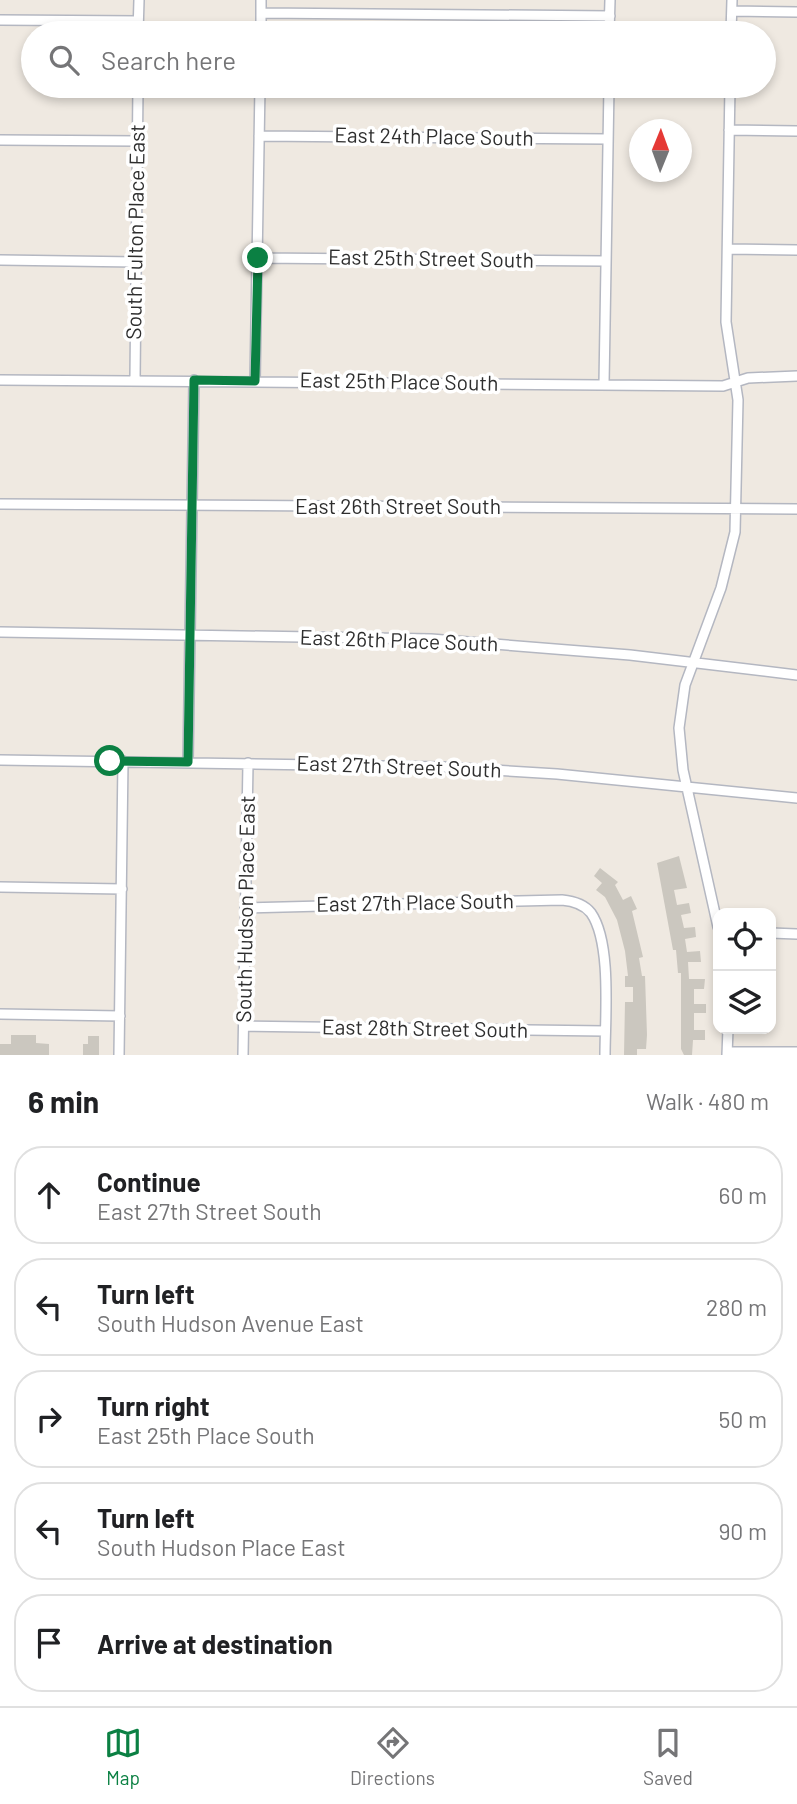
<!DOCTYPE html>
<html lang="en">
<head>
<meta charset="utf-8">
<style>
	body { margin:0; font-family:Barlow,sans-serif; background:#f6f6f6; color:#202124 }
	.controls { position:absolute; right:21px; bottom:21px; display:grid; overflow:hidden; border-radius:14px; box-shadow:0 4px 10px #0003 }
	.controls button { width:63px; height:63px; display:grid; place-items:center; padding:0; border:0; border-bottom:2px solid #e0e0e0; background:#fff; color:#202124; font:35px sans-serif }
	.compass { position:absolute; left:629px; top:119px; width:63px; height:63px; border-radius:50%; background:#fff; box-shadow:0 4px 10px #0003; rotate:1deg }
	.stop { position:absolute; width:21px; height:21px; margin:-16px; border:5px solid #0b8043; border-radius:50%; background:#fff }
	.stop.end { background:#0b8043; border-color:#fff; box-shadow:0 2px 7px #0008 }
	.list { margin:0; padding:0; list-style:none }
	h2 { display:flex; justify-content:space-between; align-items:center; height:91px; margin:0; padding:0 28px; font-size:30px }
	h2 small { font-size:23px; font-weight:400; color:#757577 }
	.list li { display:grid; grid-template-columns:46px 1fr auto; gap:21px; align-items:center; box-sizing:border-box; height:98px; margin:0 14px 14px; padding:0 14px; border:2px solid #e0e0e0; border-radius:28px }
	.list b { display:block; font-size:26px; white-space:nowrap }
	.list p { margin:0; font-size:23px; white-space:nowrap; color:#757577 }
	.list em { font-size:23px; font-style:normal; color:#757577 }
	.icon { flex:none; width:38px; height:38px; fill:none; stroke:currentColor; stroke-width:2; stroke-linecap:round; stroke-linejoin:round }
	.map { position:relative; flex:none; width:797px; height:1055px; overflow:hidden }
	.search { position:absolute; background:#fff; box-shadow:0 4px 10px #0003; left:21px; right:21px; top:21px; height:77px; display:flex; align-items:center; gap:18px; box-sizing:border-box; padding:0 24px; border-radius:38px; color:#757577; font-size:26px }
	.sheet { height:651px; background:#fff }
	nav { display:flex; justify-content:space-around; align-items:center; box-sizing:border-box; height:98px; border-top:2px solid #e0e0e0; background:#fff; font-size:19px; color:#757577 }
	nav a { display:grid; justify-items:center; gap:4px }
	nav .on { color:#0b8043 }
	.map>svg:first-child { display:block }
	.building { fill:#cbc7bf }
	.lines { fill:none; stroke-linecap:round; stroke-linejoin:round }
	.street-casing { stroke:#b4b7c1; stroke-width:12 }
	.street { stroke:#fff; stroke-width:9 }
	.route { stroke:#0b8043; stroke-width:9 }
	.labels { text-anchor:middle; stroke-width:7; stroke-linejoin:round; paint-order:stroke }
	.street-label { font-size:21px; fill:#2e2e2e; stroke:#fff }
</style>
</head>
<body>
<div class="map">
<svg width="797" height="1055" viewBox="0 0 797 1055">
	<rect width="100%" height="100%" fill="#efe9e1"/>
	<path class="building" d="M679 856 687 888 674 890 677 905 689 903 691 913 681 915 684 928 695 927 696 937 685 939 687 952 700 951 701 962H688L689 979H705L704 989H694V1004H706V1013H694V1030H705V1040H693L692 1055H684L681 1049V973H678L676 950H673L657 863Z
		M600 868 618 882 615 885 623 900 631 896 637 909 632 911 643 957 639 958 642 976H645L647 1035 646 1049H637V1055H624L625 1002H633V987H625V976H628L625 951 617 920 605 897 596 890 602 883 594 876Z
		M11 1035H36V1043L49 1044V1055H0V1044H11Z
		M88 1036H99V1055H83V1044H88Z"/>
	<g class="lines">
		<g class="street-casing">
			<path id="street" d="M732 11 797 12
				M261 13 610 16
				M0 20 138 21
				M138 33 139 0
				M261 33V0
				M609 33 610 0
				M731 33 732 0
				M729 130 797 131
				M259 136 608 139
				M0 140 137 141
				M728 249 797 250
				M258 258 605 261
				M0 260 136 262
				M135 379 138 86
				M0 380 723 386 748 378 797 376
				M255 381 260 86
				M604 384 609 86
				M0 504 797 509
				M0 632 431 639 630 655 797 675
				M0 760 444 767 557 774 797 798
				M188 762 194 380
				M0 887 122 889
				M245 908 562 900C573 901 584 904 591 913 612 943 605 1019 605 1055
				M718 927 683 770 679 728 685 685 721 588 735 532 738 400 726 322 730 86
				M771 933 797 934
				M0 1014 120 1016
				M244 1026 605 1031
				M727 1052H797
				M119 1055 123 761
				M243 1055 248 763
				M727 1055 728 1029"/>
		</g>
		<use href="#street" class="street"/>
	</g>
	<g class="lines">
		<path class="route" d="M110 761 188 762 194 380 255 381 258 258"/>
	</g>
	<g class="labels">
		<g class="street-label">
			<text transform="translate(434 137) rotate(1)" y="7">East 24th Place South</text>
			<text transform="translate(136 232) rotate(-89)" y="7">South Fulton Place East</text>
			<text transform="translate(431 259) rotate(1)" y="7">East 25th Street South</text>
			<text transform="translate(399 382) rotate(1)" y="7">East 25th Place South</text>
			<text x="398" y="514">East 26th Street South</text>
			<text transform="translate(399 641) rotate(2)" y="7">East 26th Place South</text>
			<text transform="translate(399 767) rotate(2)" y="7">East 27th Street South</text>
			<text transform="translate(415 903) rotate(-1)" y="7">East 27th Place South</text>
			<text transform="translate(246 909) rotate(-89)" y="7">South Hudson Place East</text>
			<text transform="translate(425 1029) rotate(1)" y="7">East 28th Street South</text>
		</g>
	</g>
</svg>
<div class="controls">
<button><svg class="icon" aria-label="locate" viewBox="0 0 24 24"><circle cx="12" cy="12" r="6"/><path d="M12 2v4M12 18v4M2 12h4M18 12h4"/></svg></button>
<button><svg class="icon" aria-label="layers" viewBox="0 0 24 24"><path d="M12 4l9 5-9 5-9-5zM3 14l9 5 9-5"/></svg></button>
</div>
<svg class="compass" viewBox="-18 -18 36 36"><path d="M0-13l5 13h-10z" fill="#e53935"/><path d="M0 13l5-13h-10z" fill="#757577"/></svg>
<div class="stop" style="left:110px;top:761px"></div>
<div class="stop end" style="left:258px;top:258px"></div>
<div class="search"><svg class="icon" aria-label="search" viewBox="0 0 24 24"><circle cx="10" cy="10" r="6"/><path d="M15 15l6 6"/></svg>Search here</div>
</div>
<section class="sheet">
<h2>6 min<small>Walk · 480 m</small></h2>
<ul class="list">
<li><svg class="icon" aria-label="ahead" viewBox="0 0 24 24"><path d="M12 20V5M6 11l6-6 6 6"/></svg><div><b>Continue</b><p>East 27th Street South</p></div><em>60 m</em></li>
<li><svg class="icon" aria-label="left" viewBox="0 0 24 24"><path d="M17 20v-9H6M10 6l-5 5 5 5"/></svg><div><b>Turn left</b><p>South Hudson Avenue East</p></div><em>280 m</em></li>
<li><svg class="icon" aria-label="right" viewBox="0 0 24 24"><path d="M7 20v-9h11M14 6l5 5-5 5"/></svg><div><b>Turn right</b><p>East 25th Place South</p></div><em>50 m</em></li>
<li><svg class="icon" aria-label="left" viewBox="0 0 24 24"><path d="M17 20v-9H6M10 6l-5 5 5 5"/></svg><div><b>Turn left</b><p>South Hudson Place East</p></div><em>90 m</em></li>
<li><svg class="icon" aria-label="arrive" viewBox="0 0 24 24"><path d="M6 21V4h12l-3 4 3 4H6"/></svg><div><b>Arrive at destination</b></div></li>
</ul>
</section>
<nav>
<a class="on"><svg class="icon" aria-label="map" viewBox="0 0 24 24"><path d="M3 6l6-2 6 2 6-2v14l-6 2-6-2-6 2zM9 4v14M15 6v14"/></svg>Map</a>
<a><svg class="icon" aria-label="directions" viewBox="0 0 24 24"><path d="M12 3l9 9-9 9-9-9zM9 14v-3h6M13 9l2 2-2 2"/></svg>Directions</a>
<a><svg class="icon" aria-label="saved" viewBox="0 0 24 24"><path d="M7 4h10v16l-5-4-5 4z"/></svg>Saved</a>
</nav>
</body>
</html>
